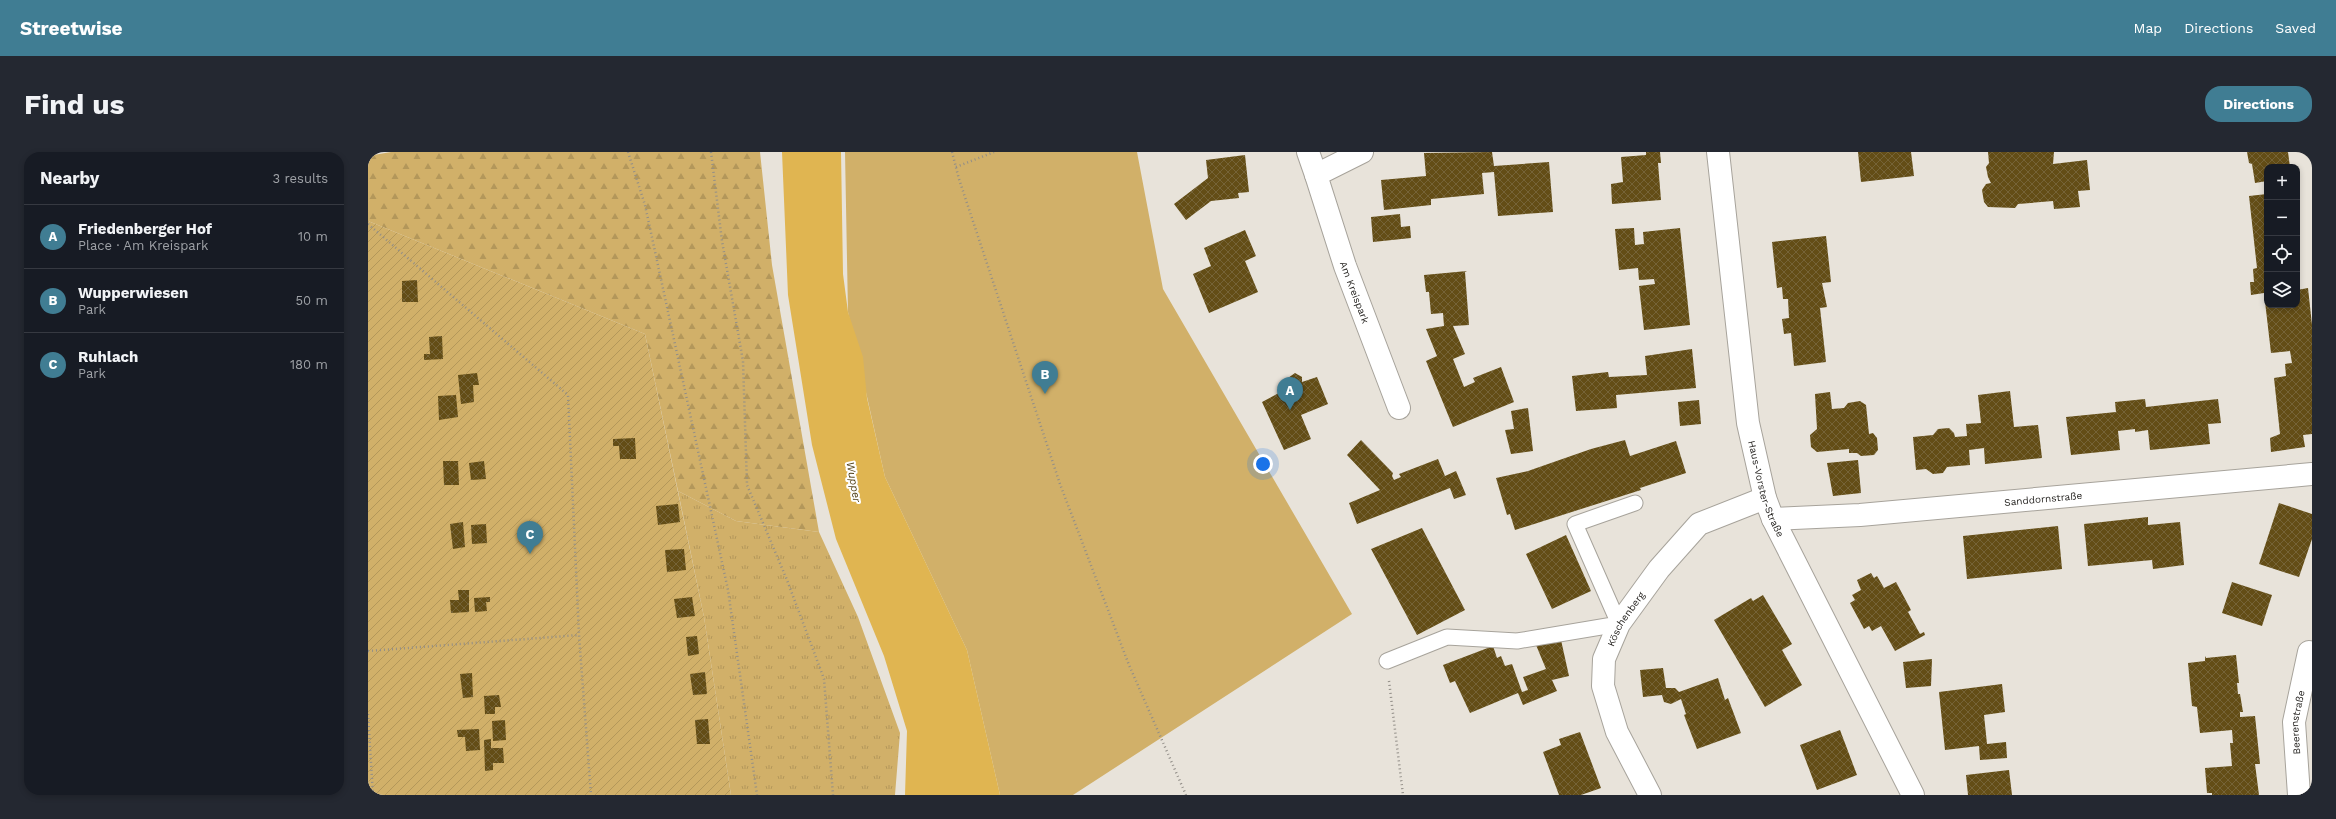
<!DOCTYPE html>
<html lang="en">
<head>
<meta charset="utf-8">
<style>
	body { margin:0; font-family:"Work Sans",sans-serif; background:#242831; color:#f1f3f6 }
	.controls { position:absolute; right:12px; top:12px; display:grid; overflow:hidden; border-radius:8px; box-shadow:0 2px 6px #0003 }
	.controls button { width:36px; height:36px; display:grid; place-items:center; padding:0; border:0; border-bottom:1px solid #363941; background:#171b24; color:#f1f3f6; font:20px sans-serif }
	.you { position:absolute; left:895px; top:312px; width:14px; height:14px; margin:-10px; border:3px solid #fff; border-radius:50%; background:#1a73e8; box-shadow:0 0 0 6px #1a73e833 }
	.badge { display:grid; place-items:center; width:26px; height:26px; border-radius:50%; background:#407d93; color:#fff; font-size:13px; font-weight:700 }
	.pin { position:absolute; translate:-50% -33px; filter:drop-shadow(0 1px 2px #0008) }
	.pin::after { content:''; position:absolute; top:21px; width:14px; height:12px; background:inherit; clip-path:polygon(0 0,100% 0,50% 100%) }
	.list { margin:0; padding:0; list-style:none }
	h2 { display:flex; justify-content:space-between; align-items:center; height:52px; margin:0; padding:0 16px; font-size:17px }
	h2 small { font-size:13px; font-weight:400; color:#9ea1a6 }
	.list li { display:grid; grid-template-columns:26px 1fr auto; gap:12px; align-items:center; box-sizing:border-box; height:64px; padding:0 16px; border-top:1px solid #363941 }
	.list b { display:block; font-size:15px; white-space:nowrap }
	.list p { margin:0; font-size:13px; white-space:nowrap; color:#9ea1a6 }
	.list em { font-size:13px; font-style:normal; color:#9ea1a6 }
	.icon { flex:none; width:22px; height:22px; fill:none; stroke:currentColor; stroke-width:2; stroke-linecap:round; stroke-linejoin:round }
	.map { position:relative; flex:none; width:1944px; height:643px; overflow:hidden; border-radius:16px }
	header { display:flex; align-items:center; gap:24px; box-sizing:border-box; height:56px; padding:0 20px; background:#407d93; color:#fff }
	header strong { font-size:19px }
	nav { display:flex; gap:22px; margin-inline-start:auto; font-size:14px }
	.intro { display:flex; align-items:center; justify-content:space-between; box-sizing:border-box; height:96px; padding:0 24px }
	h1 { margin:0; font-size:28px }
	.button { padding:10px 18px; border-radius:16px; background:#407d93; color:#fff; font-size:14px; font-weight:700 }
	main { display:flex; gap:24px; padding:0 24px }
	aside { flex:1; background:#171b24; border-radius:16px; box-shadow:0 2px 6px #0003 }
	.map>svg:first-child { display:block }
	.grass { fill:url(#grass-tufts) }
	.forest { fill:url(#forest-firs) }
	.park { fill:#d1b069 }
	.garden { fill:url(#garden-furrows) }
	.water { fill:#e0b551 }
	.building { fill:url(#building-cross-hatch) }
	.lines { fill:none; stroke-linecap:round; stroke-linejoin:round }
	.lane-casing { stroke:#a7a39b; stroke-width:17 }
	.street-casing { stroke:#a7a39b; stroke-width:24 }
	.path { stroke:#928e88; stroke-width:2.5; stroke-dasharray:1 3; stroke-linecap:butt }
	.lane { stroke:#fff; stroke-width:15 }
	.street { stroke:#fff; stroke-width:22 }
	.labels { text-anchor:middle; stroke-width:4; stroke-linejoin:round; paint-order:stroke }
	.street-label { font-size:10px; fill:#201e1b; stroke:#fff }
	.water-label { font-size:11px; font-style:italic; fill:#4e3d13; stroke:#fff }
</style>
</head>
<body>
<header>
<strong>Streetwise</strong>
<nav><a>Map</a><a>Directions</a><a>Saved</a></nav>
</header>
<div class="intro"><h1>Find us</h1><a class="button">Directions</a></div>
<main>
<aside>
<h2>Nearby<small>3 results</small></h2>
<ul class="list">
<li><span class="badge">A</span><div><b>Friedenberger Hof</b><p>Place · Am Kreispark</p></div><em>10 m</em></li>
<li><span class="badge">B</span><div><b>Wupperwiesen</b><p>Park</p></div><em>50 m</em></li>
<li><span class="badge">C</span><div><b>Ruhlach</b><p>Park</p></div><em>180 m</em></li>
</ul>
</aside>
<div class="map">
<svg width="1944" height="643" viewBox="0 0 1944 643">
	<defs>
		<pattern id="grass-tufts" width="24" height="20" patternUnits="userSpaceOnUse"><rect width="24" height="20" fill="#d1b069"/><path d="M3 7l-1-3M5 7V3M7 7l1-3M15 17l-1-3M17 17v-4M19 17l1-3" fill="none" stroke="#b3975a"/></pattern>
		<pattern id="forest-firs" width="22" height="20" patternUnits="userSpaceOnUse"><rect width="22" height="20" fill="#d1b069"/><path d="M5 1l3.5 6h-7zM16 11l3.5 6h-7z" fill="#b3975a"/></pattern>
		<pattern id="garden-furrows" width="10" height="10" patternUnits="userSpaceOnUse"><rect width="10" height="10" fill="#d1b069"/><path d="M-1 1l2-2M0 10L10 0M9 11l2-2" fill="none" stroke="#b3975a"/></pattern>
		<pattern id="building-cross-hatch" width="8" height="8" patternUnits="userSpaceOnUse"><rect width="8" height="8" fill="#634d16"/><path d="M0 0l8 8M0 8l8-8" fill="none" stroke="#756337"/></pattern>
	</defs>
	<rect width="100%" height="100%" fill="#e8e3da"/>
	<path class="grass" d="M310 339 368 369 451 380 490 465 532 581 527 643H363L336 465Z"/>
	<path class="forest" d="M23 0H392L404 113 451 380 368 369 310 339 277 182 0 69V4Z"/>
	<path class="park" d="M477 0H769L795 137 984 462 705 643H632L599 498 517 325 480 160Z"/>
	<path class="garden" d="M0 69 277 182 336 465 363 643H0Z"/>
	<path class="water" d="M414 0H473L475 122 480 160 495 205 499 246 517 325 599 498 632 643H537L539 579 516 504 468 387 444 293 420 143Z"/>
	<path class="building" d="M1124 0 1126 14 1181 10 1185 60 1130 64 1126 20 1114 21 1116 42 1063 47V53L1016 58 1013 28 1058 24 1056 1Z
		M1278 0H1292L1293 11H1290L1293 48 1244 52 1243 32 1255 30 1253 5 1278 3Z
		M1490 0H1543L1546 24 1493 30Z
		M1620 0H1686L1685 12 1719 8 1722 38 1710 39 1712 55 1686 57 1685 49 1650 52 1647 56 1620 55 1616 50 1614 38 1618 32 1623 31 1620 25 1618 15 1621 11Z
		M1879 0H1920L1922 15H1899V29L1887 31 1884 12 1881 11Z
		M877 3 881 40 870 41 871 46 843 49 818 68 806 52 840 26 838 8Z
		M1899 42V153H1929V138L1940 136 1944 173V282L1935 283 1937 295 1903 300 1902 286 1912 282 1906 226 1918 224 1917 212 1924 211 1922 199 1903 201 1896 141 1883 143 1882 130H1886L1885 117 1889 116 1881 44Z
		M1032 62 1033 75 1042 74 1043 86 1005 90 1003 65Z
		M1266 76 1267 93 1276 92 1275 80 1312 76 1322 173 1276 178 1271 134 1287 132 1286 127 1271 128 1270 116 1251 118 1247 77Z
		M877 78 888 104 877 109 890 140 841 161 825 122 843 114 836 96Z
		M1458 84 1463 130 1454 131 1459 155 1452 156 1458 210 1426 214 1423 181 1416 182 1414 167 1421 166 1420 147H1415L1414 135 1409 136 1404 90Z
		M1929 89 1932 111 1929 112Z
		M1099 119 1097 120 1101 173 1085 174 1097 202 1085 207 1096 235 1107 230 1105 226 1133 215 1146 250 1085 275 1058 209 1069 204 1058 177 1076 174 1075 161 1063 162 1061 140H1058L1056 123Z
		M49 128 50 150H34V129Z
		M74 184 75 207 56 208V202H62L61 185Z
		M1324 197 1328 236 1248 243 1249 256 1208 259 1204 224 1240 220 1241 225 1279 223 1277 204Z
		M109 221 111 233H105L106 250 93 252 90 223Z
		M927 221 934 225V230L949 225 960 252 933 263 943 287 916 298 894 250 922 235 920 226Z
		M1642 239 1646 275 1670 273 1674 306 1617 312 1616 296 1601 298 1602 313 1579 315 1575 321 1565 322 1558 317 1548 318 1545 285 1565 283 1570 277 1581 276 1586 281 1587 285 1599 284 1598 272 1613 271 1610 243Z
		M1462 240 1464 257 1476 256 1480 251 1492 249 1498 253 1501 282 1505 281 1509 286 1510 298 1506 303 1493 304 1489 301H1481V297L1449 300 1443 295 1442 283 1449 277 1447 242Z
		M88 243 90 265 71 268 70 244Z
		M1777 247 1778 255 1850 247 1853 271 1840 272 1842 292 1782 298 1780 278 1767 280V277L1750 279 1752 298 1703 303 1698 265 1748 260 1747 250Z
		M1331 248 1333 272 1312 274 1310 250Z
		M1160 256 1165 299 1143 302 1137 278 1146 277 1143 259Z
		M267 286 268 307H252L251 294H245V287Z
		M993 288 1025 321 1024 324 1026 328 1033 325 1031 322 1070 307 1077 324 1088 319 1098 343 1086 347 1082 336 989 372 981 351 1012 338 979 303Z
		M1257 288 1262 304 1308 289 1318 321 1272 336 1273 338 1147 378 1142 362 1139 363 1128 326 1160 319 1223 297Z
		M1490 308 1493 341 1465 344 1459 311Z
		M75 309H90L91 333H76Z
		M116 309 118 327 103 328 101 311Z
		M1911 351 1944 362V387L1931 425 1891 412Z
		M310 352 312 370 290 373 288 354Z
		M1780 365V373L1812 370 1816 413 1785 417 1784 408 1720 414 1716 372Z
		M95 370 97 395 85 397 82 372Z
		M118 372 119 391 104 392 103 373Z
		M1690 374 1694 417 1599 427 1595 384Z
		M1054 376 1097 458 1049 483 1003 397Z
		M1198 383 1223 439 1184 457 1158 402Z
		M316 397 318 418 299 420 297 398Z
		M1503 421 1506 426 1509 424 1516 436 1528 430 1543 458 1540 460 1552 482 1556 480 1557 483 1527 499 1513 474 1504 479 1501 474 1496 477 1482 451 1487 448 1484 443 1493 438 1489 428Z
		M1864 430 1904 443 1894 474 1854 461Z
		M90 438H101V460L83 461 82 448H91Z
		M1395 443 1424 492 1414 498 1434 533 1397 555 1346 468 1383 446 1385 449Z
		M122 445V450H118L119 459 107 460 106 446Z
		M324 445 327 464 309 466 306 447Z
		M329 484 331 502 320 504 318 485Z
		M1193 488 1201 524 1184 528 1189 539 1155 553 1150 541 1102 561 1087 529 1082 531 1075 513 1125 494 1129 506 1133 504 1137 514 1144 512 1154 540 1160 538 1155 525 1178 517 1168 493Z
		M1868 503 1871 531H1869L1870 542H1872L1875 560H1872V565L1887 564 1892 612H1887L1891 643H1844V641H1839L1837 616 1864 614 1862 591H1865L1864 578 1832 581 1829 555 1824 554 1820 511 1837 509V504L1838 506Z
		M1564 507 1563 534 1538 536 1535 510Z
		M1295 516 1298 536H1307L1311 540 1350 526 1357 548 1360 546 1373 581 1329 597 1316 563 1318 562 1313 547 1303 552 1296 550 1294 543 1275 545 1272 518Z
		M337 520 339 542 325 543 322 522Z
		M104 521 105 545 95 546 92 522Z
		M1634 532 1637 560 1616 563 1619 592 1638 590 1639 606 1612 608 1611 594 1577 598 1571 540Z
		M131 543 133 555H127V562H117L116 544Z
		M340 567 342 592H329L327 568Z
		M137 568 138 588 125 589 124 569Z
		M111 577 112 598 98 599 97 585H90L89 578Z
		M1472 578 1489 623 1449 638 1432 593Z
		M1212 580 1233 636 1213 643H1191L1175 600 1193 593 1191 587Z
		M123 587V596H135L136 611H125V618L117 619 116 588Z
		M1641 618 1644 643H1600L1598 623Z"/>
	<g class="lines">
		<g class="lane-casing">
			<path id="lane" d="M1019 509 1079 485 1149 489 1251 472 1207 372 1267 351"/>
		</g>
		<g class="street-casing">
			<g id="street">
				<path d="M940 0 948 23"/>
				<path id="s1" d="M994 0 948 23 977 114 1031 256"/>
				<path id="s2" d="M1350 0 1380 271 1397 346 1405 367 1545 643"/>
				<path id="s3" d="M1405 367 1492 363 1944 322"/>
				<path id="s4" d="M1282 643 1249 580 1235 534 1236 507 1251 472 1291 417 1331 372 1397 346"/>
				<path id="s5" d="M1931 643 1926 570 1941 500"/>
			</g>
		</g>
		<path class="path" d="M260 0 277 53 360 438 389 643
			M343 0 354 89 375 209 379 333 419 428 456 527 465 643
			M584 0 591 27 692 332 761 513 818 643
			M588 15 626 0
			M0 72 200 243 211 483 223 643
			M0 499 211 483
			M1021 529 1035 643
			M0 562 5 643"/>
		<use href="#lane" class="lane"/>
		<use href="#street" class="street"/>
	</g>
	<g class="labels">
		<g class="street-label">
			<text dy="4" stroke="none"><textPath href="#s1" startOffset="175">Am Kreispark</textPath></text>
			<text dy="4" stroke="none"><textPath href="#s2" startOffset="341">Haus-Vorster-Straße</textPath></text>
			<text dy="4" stroke="none"><textPath href="#s3" startOffset="271">Sanddornstraße</textPath></text>
			<text dy="4" stroke="none"><textPath href="#s4" startOffset="192">Köschenberg</textPath></text>
			<text dy="4" stroke="none"><textPath href="#s5" startOffset="73">Beerenstraße</textPath></text>
		</g>
		<g class="water-label">
			<text transform="translate(486 330) rotate(80)" y="4">Wupper</text>
		</g>
	</g>
</svg>
<div class="controls">
<button>+</button>
<button>−</button>
<button><svg class="icon" aria-label="locate" viewBox="0 0 24 24"><circle cx="12" cy="12" r="6"/><path d="M12 2v4M12 18v4M2 12h4M18 12h4"/></svg></button>
<button><svg class="icon" aria-label="layers" viewBox="0 0 24 24"><path d="M12 4l9 5-9 5-9-5zM3 14l9 5 9-5"/></svg></button>
</div>
<div class="you"></div>
<div class="pin badge" style="left:922px;top:258px">A</div>
<div class="pin badge" style="left:677px;top:242px">B</div>
<div class="pin badge" style="left:162px;top:402px">C</div>
</div>
</main>
</body>
</html>
